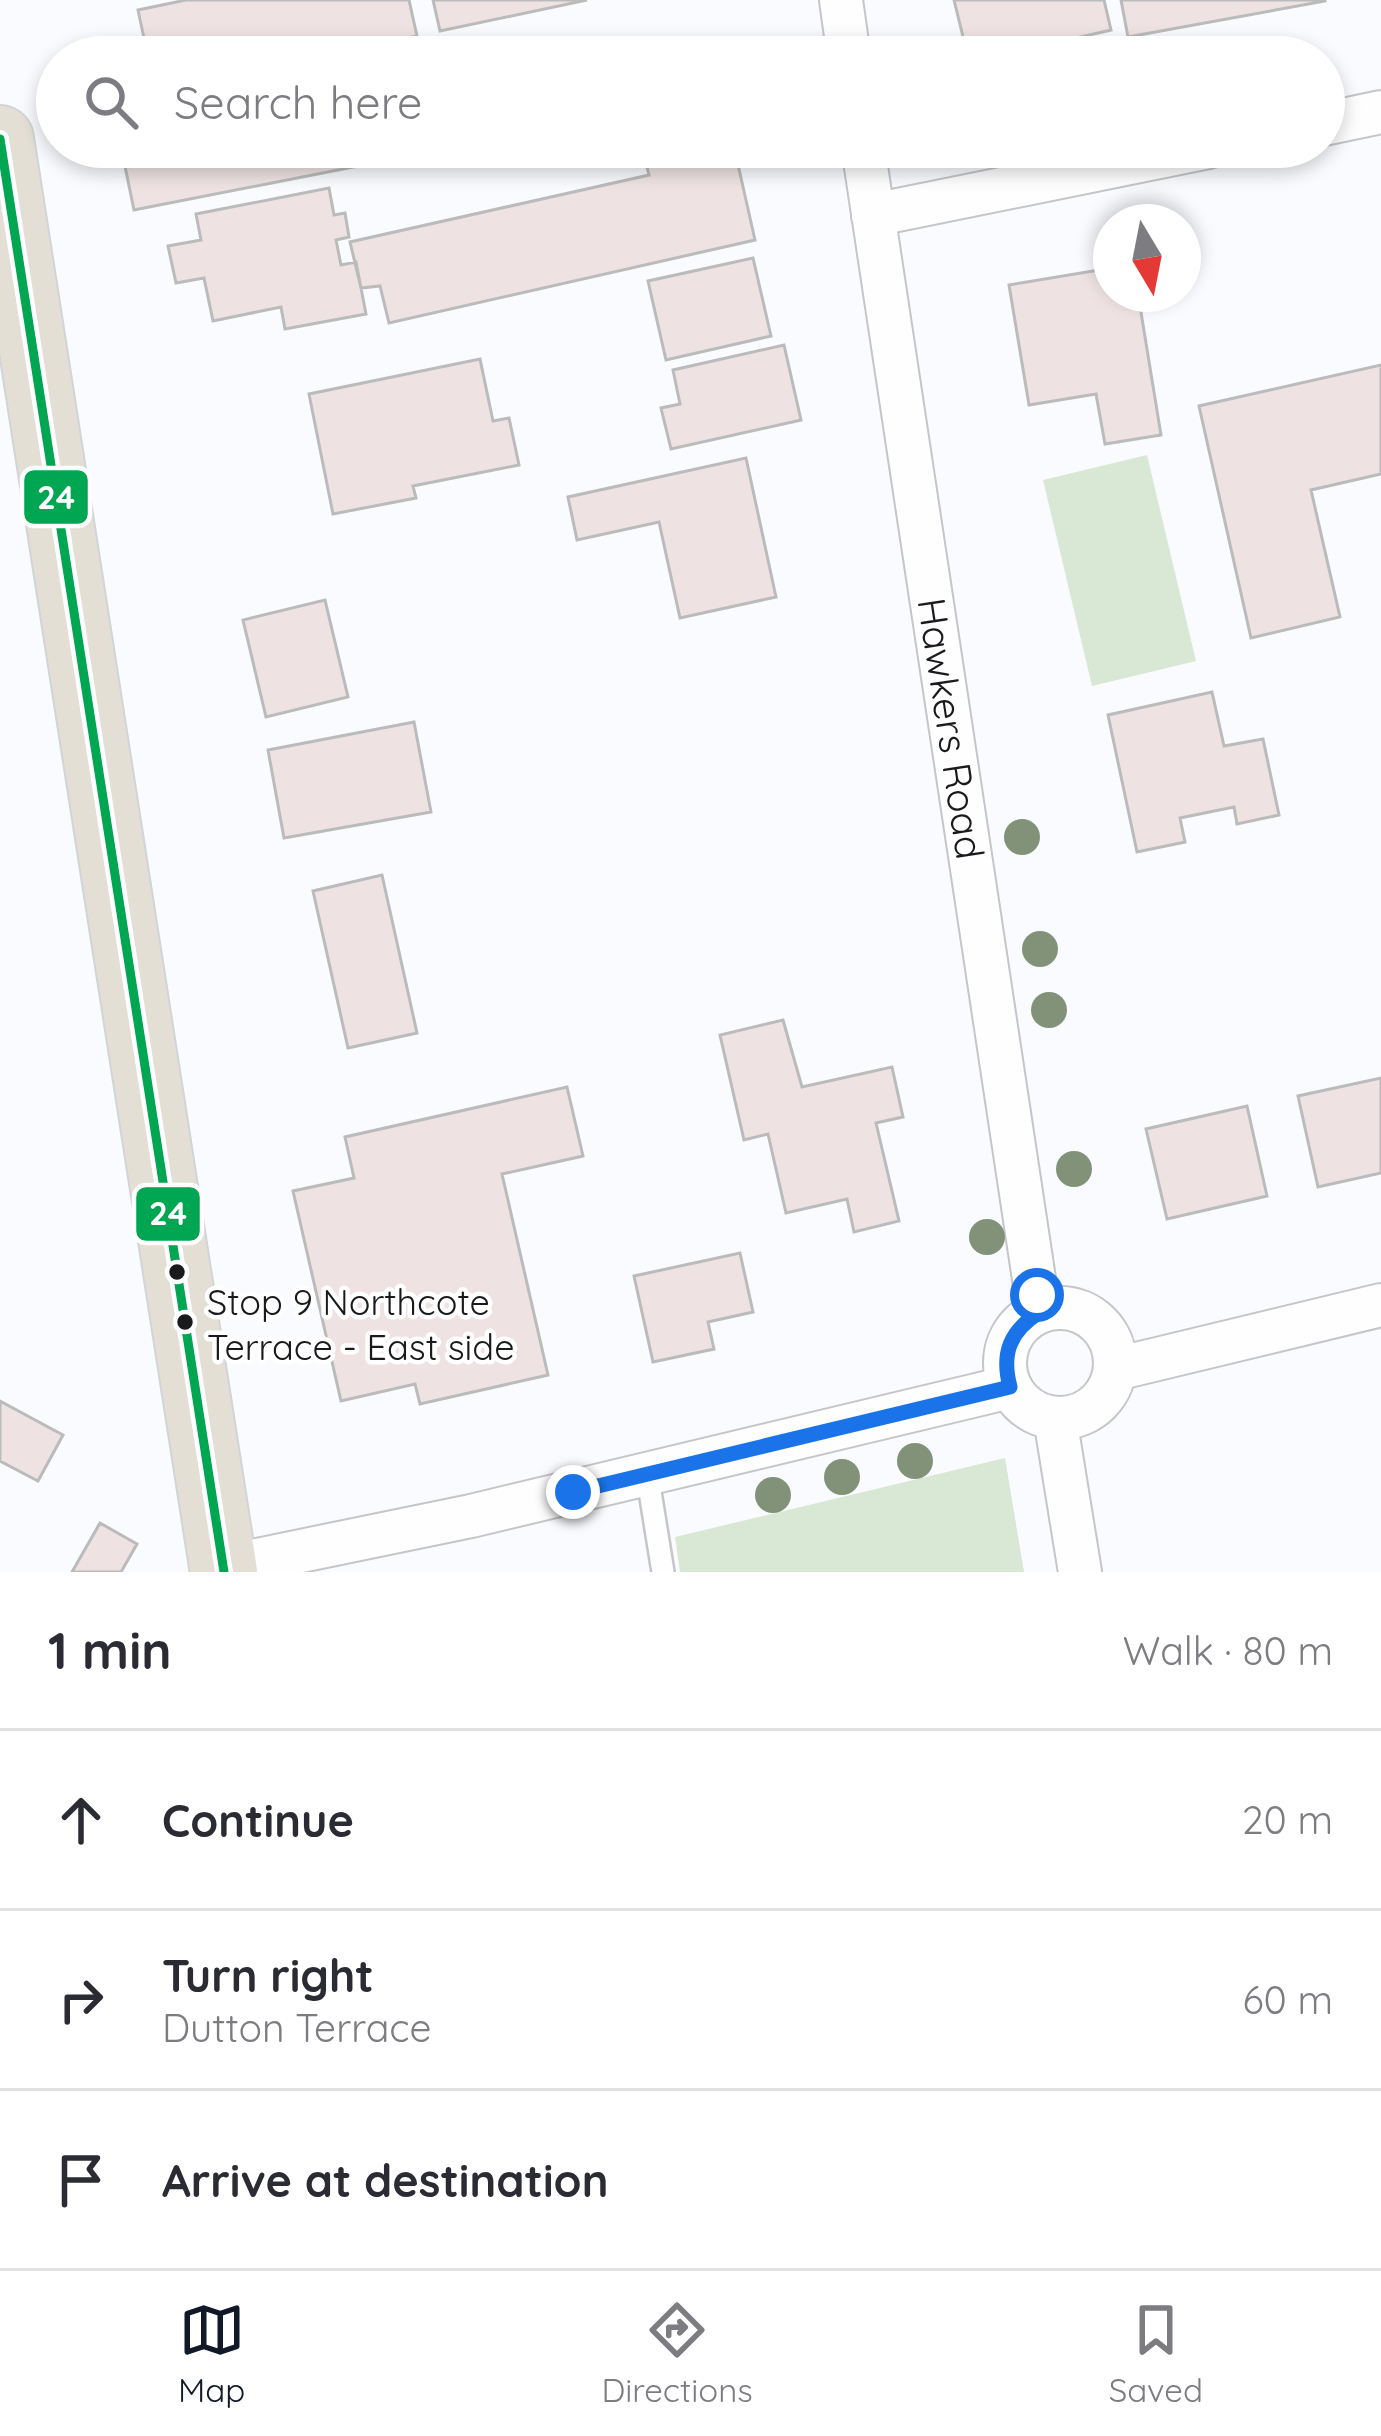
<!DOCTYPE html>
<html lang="en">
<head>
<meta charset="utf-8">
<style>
	body { margin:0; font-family:Quicksand,sans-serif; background:#f7f7f7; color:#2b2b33 }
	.compass { position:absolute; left:1093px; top:204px; width:108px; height:108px; border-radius:50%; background:#fff; box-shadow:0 6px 18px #0003; rotate:170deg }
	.stop { position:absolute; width:36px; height:36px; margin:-27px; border:9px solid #1a73e8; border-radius:50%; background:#fff }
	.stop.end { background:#1a73e8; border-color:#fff; box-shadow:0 3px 12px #0008 }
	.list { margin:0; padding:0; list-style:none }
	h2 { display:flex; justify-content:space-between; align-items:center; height:156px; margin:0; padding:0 48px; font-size:51px }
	h2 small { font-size:39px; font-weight:400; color:#7c7c81 }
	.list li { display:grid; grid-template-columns:78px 1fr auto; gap:36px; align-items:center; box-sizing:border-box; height:180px; padding:0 48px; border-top:3px solid #e1e1e2 }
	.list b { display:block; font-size:45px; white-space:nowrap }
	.list p { margin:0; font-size:39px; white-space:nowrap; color:#7c7c81 }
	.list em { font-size:39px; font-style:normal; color:#7c7c81 }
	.icon { flex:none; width:66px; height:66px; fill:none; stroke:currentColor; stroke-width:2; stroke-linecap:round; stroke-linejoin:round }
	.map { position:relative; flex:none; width:1381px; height:1572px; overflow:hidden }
	.search { position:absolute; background:#fff; box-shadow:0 6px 18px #0003; left:36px; right:36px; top:36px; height:132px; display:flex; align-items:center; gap:30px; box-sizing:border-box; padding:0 42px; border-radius:66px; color:#7c7c81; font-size:45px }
	.sheet { height:696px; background:#fff }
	nav { display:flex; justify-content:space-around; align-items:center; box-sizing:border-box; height:168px; border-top:3px solid #e1e1e2; background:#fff; font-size:33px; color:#7c7c81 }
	nav a { display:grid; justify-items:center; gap:6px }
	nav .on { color:#111827 }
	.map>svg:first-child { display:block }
	.green { fill:#d9e8d4 }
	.building { fill:#eee3e2; stroke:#bbbbbc; stroke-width:3 }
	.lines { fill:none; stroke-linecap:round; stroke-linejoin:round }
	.lane-casing { stroke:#c4c6c8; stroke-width:26 }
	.street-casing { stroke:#c4c6c8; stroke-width:46 }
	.highway-casing { stroke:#d3d4d6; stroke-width:70 }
	.lane { stroke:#fefeff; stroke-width:21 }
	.street { stroke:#fefeff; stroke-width:42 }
	.highway { stroke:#e4dfd5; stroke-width:66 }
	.bus-1-casing { stroke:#fff; stroke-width:18 }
	.bus-1 { stroke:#00a651; stroke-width:9 }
	.tree { fill:#819278 }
	.route { stroke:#1a73e8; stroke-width:15 }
	.bus-dot { fill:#191a1c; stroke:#fff; stroke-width:4.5 }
	.labels { text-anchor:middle; stroke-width:9; stroke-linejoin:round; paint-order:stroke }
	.bus-label { font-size:36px; fill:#191a1c; stroke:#fff; text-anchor:start }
	.street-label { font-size:39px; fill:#191a1c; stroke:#fff }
	.line-badge { stroke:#fff; stroke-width:4.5 }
	.badge-label { font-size:33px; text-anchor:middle; font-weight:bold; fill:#fff }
</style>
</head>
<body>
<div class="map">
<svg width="1381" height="1572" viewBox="0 0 1381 1572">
	<rect width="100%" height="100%" fill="#f9fbfe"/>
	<path class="green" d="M1147 455 1196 661 1092 686 1043 480Z
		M1005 1458 1024 1572H680L675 1537Z"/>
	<path class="building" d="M186 0H409L417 36 318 57H148L138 10Z
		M433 0H587L440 31Z
		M954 0H1104L1111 30 993 57H968Z
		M1121 0H1325V1L1128 37Z
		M121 147H402L404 157 134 210Z
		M642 147H734L755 240 389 323 380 286 361 288 350 242 649 175Z
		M329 188 334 215 345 213 349 237 336 240 341 265 356 262 366 314 285 329 281 307 213 321 204 278 176 283 168 246 201 240 196 214Z
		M753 258 771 336 666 360 648 281Z
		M1111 268V294H1138L1161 435 1105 444 1096 394 1029 405 1009 285Z
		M784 345 801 420 671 449 661 408 680 404 673 370Z
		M480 359 493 421 509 418 519 465 413 486 416 498 333 514 309 394Z
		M1381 365V474L1311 490 1340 617 1251 638 1199 406Z
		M746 458 776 597 680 618 659 522 577 540 568 497Z
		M325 600 348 697 266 717 243 620Z
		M1212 692 1224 746 1263 739 1279 815 1237 824 1234 807 1180 818 1185 842 1137 852 1108 715Z
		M414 722 431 812 284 838 268 750Z
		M382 875 417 1033 348 1048 313 891Z
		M783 1020 802 1087 892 1067 903 1117 876 1123 899 1221 854 1232 847 1199 786 1213 768 1134 744 1140 720 1035Z
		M1381 1078V1173L1318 1187 1298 1096Z
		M567 1087 583 1156 502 1174 548 1375 420 1404 415 1384 341 1401 293 1191 354 1178 345 1137Z
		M1247 1106 1267 1196 1167 1219 1146 1129Z
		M740 1253 753 1312 708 1322 714 1349 653 1362 634 1276Z
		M0 1401 63 1435 38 1481 0 1461Z
		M100 1523 137 1544 121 1572H72Z"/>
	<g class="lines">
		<g class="lane-casing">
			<path id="lane" d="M647 1473 663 1572"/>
		</g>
		<g class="street-casing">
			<g id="street">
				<path d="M841 0 849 57"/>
				<path d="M1324 124 1381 112"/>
				<path id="s1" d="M863 147 1039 1312"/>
				<path d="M873 215 1209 147"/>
				<circle cx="1060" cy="1363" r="55"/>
				<path d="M1116 1369 1381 1305"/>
				<path d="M1055 1418 1080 1572"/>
				<path d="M223 1567 471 1516 1010 1387"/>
			</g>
		</g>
		<g class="highway-casing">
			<path id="highway" d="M0 139 224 1572"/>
		</g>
		<use href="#lane" class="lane"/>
		<use href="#street" class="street"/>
		<use href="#highway" class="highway"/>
		<g class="bus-1-casing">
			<path id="bus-1" d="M0 139 224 1572"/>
		</g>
		<use href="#bus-1" class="bus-1"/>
	</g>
	<g class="tree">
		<circle cx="1022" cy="837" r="18"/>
		<circle cx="1040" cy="949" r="18"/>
		<circle cx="1049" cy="1010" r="18"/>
		<circle cx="1074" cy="1169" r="18"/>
		<circle cx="987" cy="1237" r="18"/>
		<circle cx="915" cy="1461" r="18"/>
		<circle cx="842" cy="1477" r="18"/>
		<circle cx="773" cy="1495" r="18"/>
	</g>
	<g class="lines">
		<path class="route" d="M573 1492 1010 1387C1001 1353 1010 1331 1040 1312L1037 1295"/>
	</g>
	<g class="bus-dot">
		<circle cx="177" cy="1272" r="10"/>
		<circle cx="185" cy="1322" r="10"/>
	</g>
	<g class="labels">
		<g class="bus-label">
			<text x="207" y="1315">Stop 9 Northcote<tspan x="207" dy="45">Terrace - East side</tspan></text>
		</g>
		<g class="street-label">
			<text dy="14" stroke="none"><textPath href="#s1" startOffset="588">Hawkers Road</textPath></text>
		</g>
	</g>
	<g class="line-badge">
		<rect x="22" y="468" width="68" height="58" rx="12" fill="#00a651"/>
		<rect x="134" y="1185" width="68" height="58" rx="12" fill="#00a651"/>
	</g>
	<g class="badge-label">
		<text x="56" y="509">24</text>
		<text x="168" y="1225">24</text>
	</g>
</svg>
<svg class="compass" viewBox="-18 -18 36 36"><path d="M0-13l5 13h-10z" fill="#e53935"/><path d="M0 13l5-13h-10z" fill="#7c7c81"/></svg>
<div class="stop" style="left:1037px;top:1295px"></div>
<div class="stop end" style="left:573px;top:1492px"></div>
<div class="search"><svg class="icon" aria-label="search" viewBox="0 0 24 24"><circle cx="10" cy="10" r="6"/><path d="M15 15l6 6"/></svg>Search here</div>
</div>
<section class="sheet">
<h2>1 min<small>Walk · 80 m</small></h2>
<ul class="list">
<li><svg class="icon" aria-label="ahead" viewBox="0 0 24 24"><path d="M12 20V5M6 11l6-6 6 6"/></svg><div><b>Continue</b></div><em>20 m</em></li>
<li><svg class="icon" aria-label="right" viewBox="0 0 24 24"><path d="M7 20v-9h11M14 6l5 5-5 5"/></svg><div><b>Turn right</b><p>Dutton Terrace</p></div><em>60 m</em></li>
<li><svg class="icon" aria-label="arrive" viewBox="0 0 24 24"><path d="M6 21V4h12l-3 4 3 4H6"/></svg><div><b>Arrive at destination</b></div></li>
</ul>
</section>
<nav>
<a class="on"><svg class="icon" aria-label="map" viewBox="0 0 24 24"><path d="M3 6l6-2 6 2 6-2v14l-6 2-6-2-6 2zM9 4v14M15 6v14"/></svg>Map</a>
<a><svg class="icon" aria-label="directions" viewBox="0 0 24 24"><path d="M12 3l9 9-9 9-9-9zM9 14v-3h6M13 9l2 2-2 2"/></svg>Directions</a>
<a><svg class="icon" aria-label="saved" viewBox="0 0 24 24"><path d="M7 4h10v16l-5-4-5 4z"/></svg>Saved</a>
</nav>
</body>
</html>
